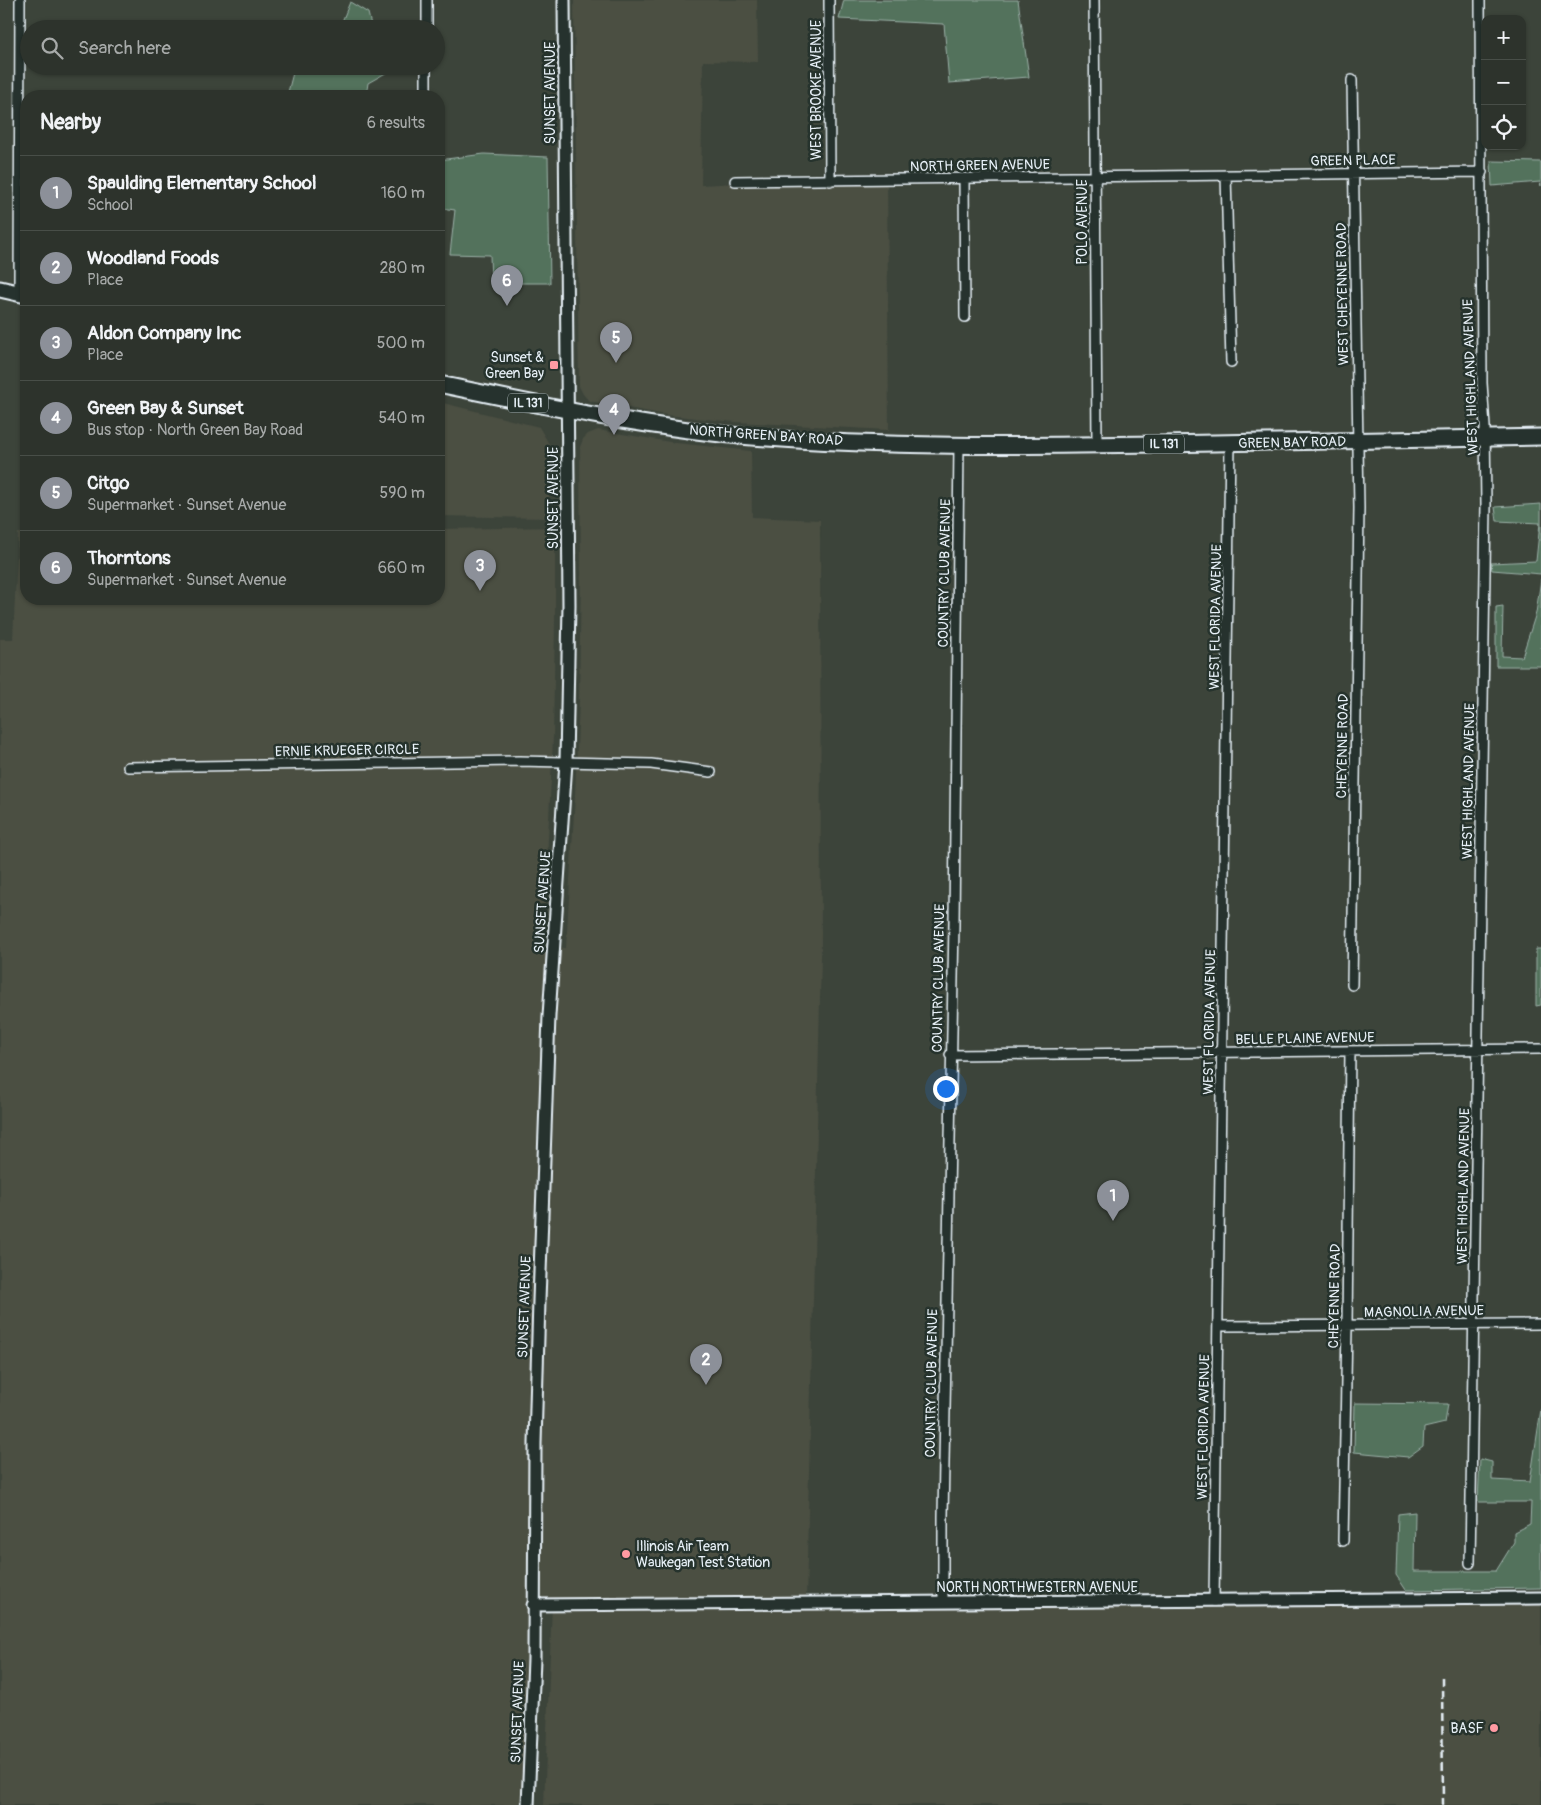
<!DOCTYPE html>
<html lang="en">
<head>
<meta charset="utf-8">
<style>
	body { margin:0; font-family:Pangolin,sans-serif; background:#353b34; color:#f1f3f6 }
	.controls { position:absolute; right:15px; top:15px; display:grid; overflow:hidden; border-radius:10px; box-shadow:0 1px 4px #0004 }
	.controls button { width:45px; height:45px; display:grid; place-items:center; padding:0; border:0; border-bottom:1px solid #484e48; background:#2d332c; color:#f1f3f6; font:25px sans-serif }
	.you { position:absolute; left:945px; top:1088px; width:18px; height:18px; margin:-12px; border:4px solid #fff; border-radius:50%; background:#1a73e8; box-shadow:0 0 0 8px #1a73e833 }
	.badge { display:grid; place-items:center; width:32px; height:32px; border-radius:50%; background:#8c9099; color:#fff; font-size:16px; font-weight:700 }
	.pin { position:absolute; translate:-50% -41px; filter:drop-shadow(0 1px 2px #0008) }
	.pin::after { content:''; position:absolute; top:26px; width:18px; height:15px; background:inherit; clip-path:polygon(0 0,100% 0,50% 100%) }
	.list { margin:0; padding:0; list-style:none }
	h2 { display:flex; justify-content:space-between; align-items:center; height:65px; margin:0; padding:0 20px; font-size:21px }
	h2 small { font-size:16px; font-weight:400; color:#a7aaa9 }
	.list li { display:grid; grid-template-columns:32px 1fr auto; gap:15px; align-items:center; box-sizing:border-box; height:75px; padding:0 20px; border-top:1px solid #484e48 }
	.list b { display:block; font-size:19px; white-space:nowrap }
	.list p { margin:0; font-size:16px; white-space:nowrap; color:#a7aaa9 }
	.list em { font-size:16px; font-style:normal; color:#a7aaa9 }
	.icon { flex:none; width:28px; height:28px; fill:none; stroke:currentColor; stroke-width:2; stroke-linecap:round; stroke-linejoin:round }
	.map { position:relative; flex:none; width:1541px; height:1805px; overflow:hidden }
	.search { position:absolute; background:#2d332c; box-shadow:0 1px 4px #0004; left:20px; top:20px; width:425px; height:55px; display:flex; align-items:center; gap:12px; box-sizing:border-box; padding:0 18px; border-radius:28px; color:#a7aaa9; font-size:19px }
	.panel { position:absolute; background:#2d332c; box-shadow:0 1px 4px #0004; left:20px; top:90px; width:425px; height:515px; border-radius:20px }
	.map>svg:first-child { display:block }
	.built { fill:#4b4f43 }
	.green { fill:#52725b; stroke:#9db2aa }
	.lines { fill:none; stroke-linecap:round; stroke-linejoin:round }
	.minor-casing { stroke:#e8f1f8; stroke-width:12 }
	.tertiary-casing { stroke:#e8f1f8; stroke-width:15 }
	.primary-casing { stroke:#e8f1f8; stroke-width:19 }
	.minor { stroke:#26332d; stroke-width:9 }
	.tertiary { stroke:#26332d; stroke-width:11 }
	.primary { stroke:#26332d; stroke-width:15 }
	.rail { stroke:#e8f1f8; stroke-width:2.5; stroke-dasharray:8 4; stroke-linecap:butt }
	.poi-dot { fill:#ff9aa2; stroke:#26332d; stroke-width:2 }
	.labels { text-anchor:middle; stroke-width:5; stroke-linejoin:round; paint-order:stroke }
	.shield { fill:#26332d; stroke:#aeb8bb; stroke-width:1 }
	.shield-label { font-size:12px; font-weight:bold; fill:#e8f1f8 }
	.street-label { font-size:14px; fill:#e8f1f8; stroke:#26332d }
	.poi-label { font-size:14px; fill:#e8f1f8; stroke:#26332d; text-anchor:end }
</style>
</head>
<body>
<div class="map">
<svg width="1541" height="1805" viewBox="0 0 1541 1805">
	<rect width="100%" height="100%" fill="#3c443a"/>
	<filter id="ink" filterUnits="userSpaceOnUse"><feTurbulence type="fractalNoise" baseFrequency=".02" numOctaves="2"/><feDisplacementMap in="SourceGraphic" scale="10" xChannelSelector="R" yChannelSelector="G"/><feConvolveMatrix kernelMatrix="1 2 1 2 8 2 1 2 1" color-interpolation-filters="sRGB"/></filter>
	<g filter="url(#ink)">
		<path class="built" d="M574 0H757L758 62 703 61 701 185 887 175 889 430 736 422 667 415 589 401 583 394 579 386Z
			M439 402 539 427 549 444V518L439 516Z
			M598 430 676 443 751 451 752 517 820 520 821 956 806 1602 1541 1595V1805H544L552 1605H534L531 1805H0V639H13L18 533H26V599H439V529L555 527V620L553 738 545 899 541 946 566 948 575 796 579 701 581 575 580 447 583 439 588 434Z"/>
		<path class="green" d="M844 0H1018L1029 77 949 83 944 24 839 19Z
			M350 2 368 13 372 29H339Z
			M324 66H398L368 83 366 96H287L294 69Z
			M484 154 548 157 550 283H491L490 255 450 254 455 210 441 208 439 211V160Z
			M1491 161 1541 162V186L1540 182 1492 186Z
			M1541 504V574L1492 570 1491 563 1536 561 1540 523 1497 521 1495 507Z
			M1541 579V666H1496V607L1503 606 1502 656 1522 657 1536 613Z
			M1536 949H1541V1005L1536 1006Z
			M1355 1403 1448 1404 1445 1423 1424 1428 1423 1446 1408 1457 1354 1452Z
			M1541 1409V1588L1406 1590 1396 1575 1398 1514 1415 1512 1414 1571H1496L1514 1542V1532L1530 1524 1531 1502H1478L1480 1459 1492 1462V1480L1530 1482Z"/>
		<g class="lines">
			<g class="minor-casing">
				<path id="minor" d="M829 0 830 181
					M1094 0 1097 445
					M427 29V0
					M426 96V66
					M1226 175 1231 362
					M964 178 965 317
					M735 181 1482 172
					M19 293 20 0
					M128 767 519 761 651 764 711 772
					M1352 985 1359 508 1352 80
					M950 1055 1541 1049
					M1218 1326 1541 1324
					M1343 1541 1347 1326 1350 1051
					M1470 1563 1486 505 1485 427 1482 383 1480 0
					M1214 1601 1230 442
					M943 1602V1517L954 924 959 444"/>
			</g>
			<g class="tertiary-casing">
				<path id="tertiary" d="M533 1605 1541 1598
					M528 1805 534 1659 535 1443 539 1301 549 1016 566 762 569 605 564 0"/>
			</g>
			<g class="primary-casing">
				<path id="primary" d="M0 289 26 295
					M439 384C539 405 638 426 740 436 880 448 1022 446 1163 444 1289 442 1415 440 1541 437"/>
			</g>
			<use href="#minor" class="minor"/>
			<use href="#tertiary" class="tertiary"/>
			<use href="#primary" class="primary"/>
			<path class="rail" d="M1442 1678 1443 1805"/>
		</g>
	</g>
	<g class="poi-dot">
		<rect x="549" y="360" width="10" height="10" rx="2.5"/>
		<circle cx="626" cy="1554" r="5"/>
		<circle cx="1494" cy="1728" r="5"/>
	</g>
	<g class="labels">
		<g class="shield">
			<rect x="508" y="393.5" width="40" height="19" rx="4"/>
			<rect x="1144" y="434.5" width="40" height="19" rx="4"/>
		</g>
		<g class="shield-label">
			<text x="528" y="407">IL 131</text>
			<text x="1164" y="448">IL 131</text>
		</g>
		<g class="street-label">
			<text transform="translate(816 90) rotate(-90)" y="5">WEST BROOKE AVENUE</text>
			<text transform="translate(550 93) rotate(-90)" y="5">SUNSET AVENUE</text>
			<text transform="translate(1353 160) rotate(-1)" y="5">GREEN PLACE</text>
			<text transform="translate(980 165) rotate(-1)" y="5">NORTH GREEN AVENUE</text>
			<text transform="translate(1082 222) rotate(-90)" y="5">POLO AVENUE</text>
			<text transform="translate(1342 294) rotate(-91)" y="5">WEST CHEYENNE ROAD</text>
			<text transform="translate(1470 377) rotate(-92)" y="5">WEST HIGHLAND AVENUE</text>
			<text transform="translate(766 435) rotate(4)" y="5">NORTH GREEN BAY ROAD</text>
			<text transform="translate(1292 442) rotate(-1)" y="5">GREEN BAY ROAD</text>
			<text transform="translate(553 498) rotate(-90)" y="5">SUNSET AVENUE</text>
			<text transform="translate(944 573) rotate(-89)" y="5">COUNTRY CLUB AVENUE</text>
			<text transform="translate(1215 617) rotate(-89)" y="5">WEST FLORIDA AVENUE</text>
			<text transform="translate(1342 746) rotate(-89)" y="5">CHEYENNE ROAD</text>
			<text transform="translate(347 750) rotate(-1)" y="5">ERNIE KRUEGER CIRCLE</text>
			<text transform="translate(1468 781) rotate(-89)" y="5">WEST HIGHLAND AVENUE</text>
			<text transform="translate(542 902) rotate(-86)" y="5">SUNSET AVENUE</text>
			<text transform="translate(938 978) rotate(-89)" y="5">COUNTRY CLUB AVENUE</text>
			<text transform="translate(1209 1022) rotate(-89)" y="5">WEST FLORIDA AVENUE</text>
			<text transform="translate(1305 1038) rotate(-1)" y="5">BELLE PLAINE AVENUE</text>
			<text transform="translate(1463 1186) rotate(-89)" y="5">WEST HIGHLAND AVENUE</text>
			<text transform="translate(1334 1296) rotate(-89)" y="5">CHEYENNE ROAD</text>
			<text transform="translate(524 1307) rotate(-88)" y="5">SUNSET AVENUE</text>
			<text transform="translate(1424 1311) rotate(-1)" y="5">MAGNOLIA AVENUE</text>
			<text transform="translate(931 1383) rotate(-89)" y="5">COUNTRY CLUB AVENUE</text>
			<text transform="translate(1203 1427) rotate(-89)" y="5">WEST FLORIDA AVENUE</text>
			<text x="1037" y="1592">NORTH NORTHWESTERN AVENUE</text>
			<text transform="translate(517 1712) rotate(-88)" y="5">SUNSET AVENUE</text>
		</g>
		<g class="poi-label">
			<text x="544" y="362">Sunset &amp;<tspan x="544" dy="16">Green Bay</tspan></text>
			<text x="636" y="1551" text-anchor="start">Illinois Air Team<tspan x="636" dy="16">Waukegan Test Station</tspan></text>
			<text x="1484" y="1733">BASF</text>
		</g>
	</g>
</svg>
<div class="controls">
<button>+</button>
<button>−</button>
<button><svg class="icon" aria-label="locate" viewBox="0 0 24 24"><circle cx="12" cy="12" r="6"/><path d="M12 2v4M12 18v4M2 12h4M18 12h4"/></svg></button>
</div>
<div class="you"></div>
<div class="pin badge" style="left:1113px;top:1221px">1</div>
<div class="pin badge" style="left:706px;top:1385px">2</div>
<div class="pin badge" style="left:480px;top:591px">3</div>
<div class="pin badge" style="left:614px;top:435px">4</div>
<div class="pin badge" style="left:616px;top:363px">5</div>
<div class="pin badge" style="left:507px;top:306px">6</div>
<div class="search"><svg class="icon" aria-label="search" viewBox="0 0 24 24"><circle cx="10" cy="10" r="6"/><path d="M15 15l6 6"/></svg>Search here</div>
<section class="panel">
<h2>Nearby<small>6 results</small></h2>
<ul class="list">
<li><span class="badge">1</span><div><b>Spaulding Elementary School</b><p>School</p></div><em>160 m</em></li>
<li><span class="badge">2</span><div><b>Woodland Foods</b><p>Place</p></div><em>280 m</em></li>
<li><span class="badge">3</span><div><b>Aldon Company Inc</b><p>Place</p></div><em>500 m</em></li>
<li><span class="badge">4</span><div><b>Green Bay &amp; Sunset</b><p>Bus stop · North Green Bay Road</p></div><em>540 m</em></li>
<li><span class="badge">5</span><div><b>Citgo</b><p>Supermarket · Sunset Avenue</p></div><em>590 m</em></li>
<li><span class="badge">6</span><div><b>Thorntons</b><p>Supermarket · Sunset Avenue</p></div><em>660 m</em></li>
</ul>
</section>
</div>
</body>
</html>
